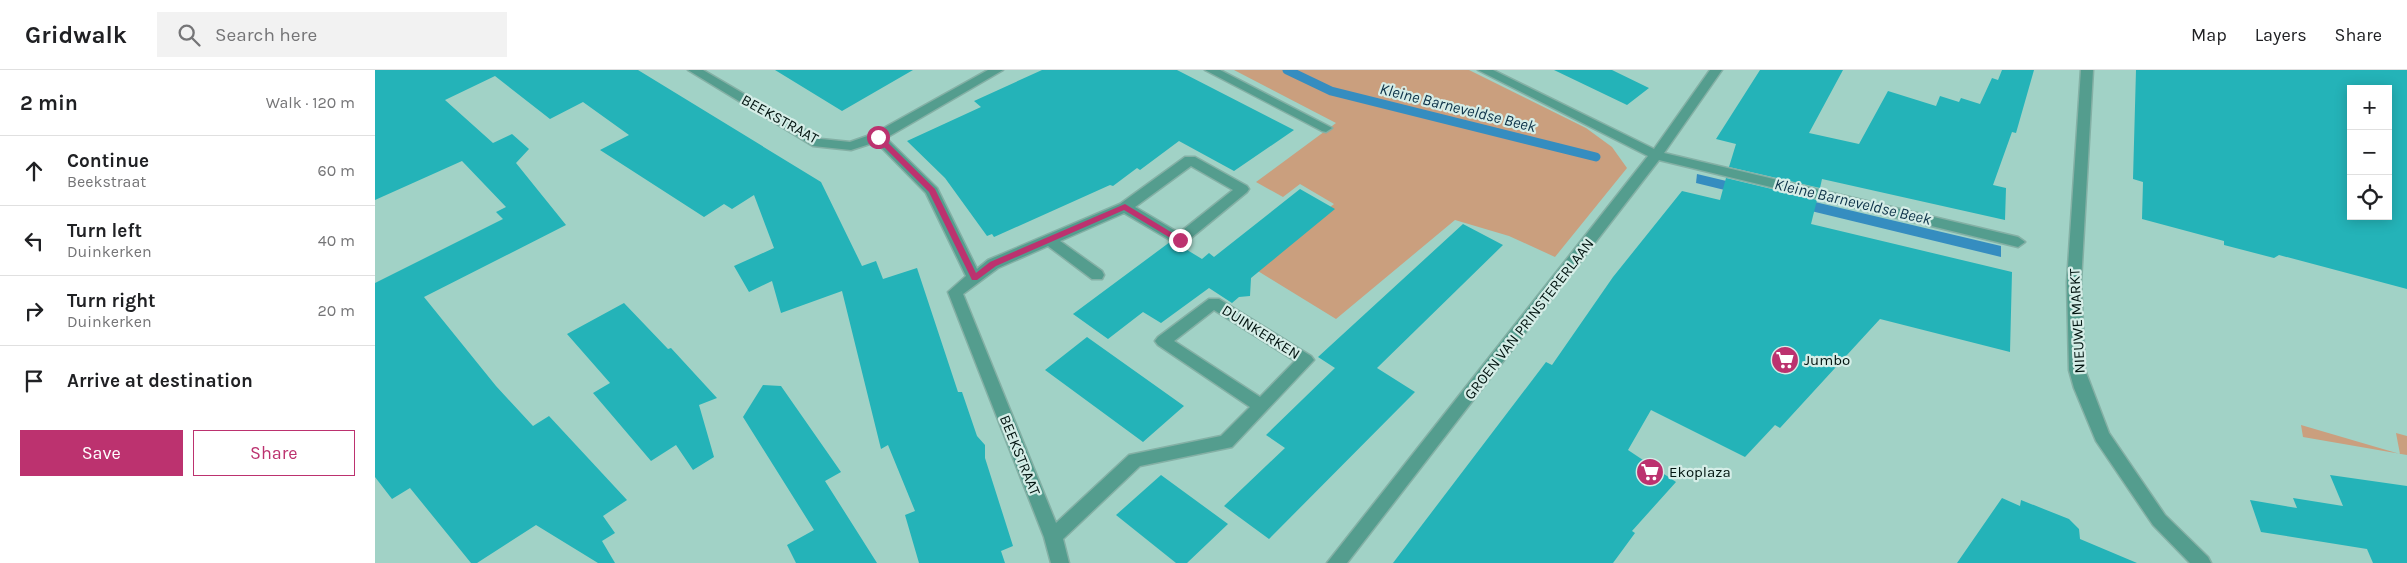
<!DOCTYPE html>
<html lang="en">
<head>
<meta charset="utf-8">
<style>
	body { margin:0; font-family:Karla,sans-serif; background:#f2f2f2; color:#202124 }
	.controls { position:absolute; right:15px; top:15px; display:grid; overflow:hidden; border-radius:0px; box-shadow:0 2px 12px #0003 }
	.controls button { width:45px; height:45px; display:grid; place-items:center; padding:0; border:0; border-bottom:1px solid #e0e0e0; background:#fff; color:#202124; font:25px sans-serif }
	.stop { position:absolute; width:15px; height:15px; margin:-11px; border:4px solid #bc326f; border-radius:50%; background:#fff }
	.stop.end { background:#bc326f; border-color:#fff; box-shadow:0 1px 5px #0008 }
	.list { margin:0; padding:0; list-style:none }
	h2 { display:flex; justify-content:space-between; align-items:center; height:65px; margin:0; padding:0 20px; font-size:21px }
	h2 small { font-size:16px; font-weight:400; color:#757577 }
	.list li { display:grid; grid-template-columns:32px 1fr auto; gap:15px; align-items:center; box-sizing:border-box; height:70px; padding:0 20px; border-top:1px solid #e0e0e0 }
	.list b { display:block; font-size:19px; white-space:nowrap }
	.list p { margin:0; font-size:16px; white-space:nowrap; color:#757577 }
	.list em { font-size:16px; font-style:normal; color:#757577 }
	.actions { display:flex; gap:10px; padding:15px 20px }
	.actions a { flex:1; padding:11px 0; border:1px solid #bc326f; border-radius:0px; text-align:center; font-size:18px; color:#bc326f }
	.actions .main { background:#bc326f; color:#fff }
	.icon { flex:none; width:28px; height:28px; fill:none; stroke:currentColor; stroke-width:2; stroke-linecap:round; stroke-linejoin:round }
	.map { position:relative; flex:none; width:2032px; height:493px; overflow:hidden }
	header { display:flex; align-items:center; gap:30px; box-sizing:border-box; height:70px; padding:0 25px; background:#fff; border-bottom:1px solid #e0e0e0 }
	header strong { font-size:24px }
	nav { display:flex; gap:28px; margin-inline-start:auto; font-size:18px }
	.search { width:350px; height:45px; background:#f2f2f2; display:flex; align-items:center; gap:12px; box-sizing:border-box; padding:0 18px; border-radius:0px; color:#757577; font-size:19px }
	main { display:flex }
	aside { flex:1; background:#fff }
	.map>svg:first-child { display:block }
	.green { fill:#ca9f7e }
	.water { fill:#358dc0 }
	.lines { fill:none; stroke-linecap:round; stroke-linejoin:round }
	.stream { stroke:#358dc0; stroke-width:9 }
	.building { fill:#24b3b8; fill-rule:evenodd }
	.minor-casing { stroke:#84b0a5; stroke-width:3 }
	.minor { fill:#549d8e; fill-rule:evenodd }
	.route { fill:#bc326f }
	.labels { text-anchor:middle; stroke-width:4.5; stroke-linejoin:round; paint-order:stroke }
	.street-label { font-size:15px; fill:#021410; stroke:#d5ede7 }
	.poi-label { font-size:15px; fill:#021410; stroke:#d5ede7; text-anchor:start }
	.water-label { font-size:16px; font-style:italic; fill:#0e3349; stroke:#d5ede7 }
</style>
</head>
<body>
<header>
<strong>Gridwalk</strong>
<div class="search"><svg class="icon" aria-label="search" viewBox="0 0 24 24"><circle cx="10" cy="10" r="6"/><path d="M15 15l6 6"/></svg>Search here</div>
<nav><a>Map</a><a>Layers</a><a>Share</a></nav>
</header>
<main>
<aside>
<h2>2 min<small>Walk · 120 m</small></h2>
<ul class="list">
<li><svg class="icon" aria-label="ahead" viewBox="0 0 24 24"><path d="M12 20V5M6 11l6-6 6 6"/></svg><div><b>Continue</b><p>Beekstraat</p></div><em>60 m</em></li>
<li><svg class="icon" aria-label="left" viewBox="0 0 24 24"><path d="M17 20v-9H6M10 6l-5 5 5 5"/></svg><div><b>Turn left</b><p>Duinkerken</p></div><em>40 m</em></li>
<li><svg class="icon" aria-label="right" viewBox="0 0 24 24"><path d="M7 20v-9h11M14 6l5 5-5 5"/></svg><div><b>Turn right</b><p>Duinkerken</p></div><em>20 m</em></li>
<li><svg class="icon" aria-label="arrive" viewBox="0 0 24 24"><path d="M6 21V4h12l-3 4 3 4H6"/></svg><div><b>Arrive at destination</b></div></li>
</ul>
<div class="actions"><a class="main">Save</a><a>Share</a></div>
</aside>
<div class="map">
<svg width="2032" height="493" viewBox="0 0 2032 493">
	<rect width="100%" height="100%" fill="#a1d2c6"/>
	<path class="green" d="M859 0H1094L1211 58 1237 77 1252 98 1180 187 1134 166 1080 150 961 249 878 198 959 134 925 114 908 127 881 112 961 53Z
		M1926 355 2025 384 2021 363 2032 366V385L1928 367Z"/>
	<path class="water" d="M1322 104 1626 176V187L1321 113Z"/>
	<g class="lines">
		<path class="stream" d="M912 0 956 21 1221 87"/>
	</g>
	<path class="building" d="M0 0H263L446 112 487 196 501 191 508 209 542 198 583 322H587L602 366 610 375V388L638 476 626 481 630 493H544L530 445 540 441 513 375 506 379 467 221 406 243 397 211 374 222 359 196 399 178 379 125 357 139 349 134 329 147 225 80 254 65 208 32 175 49 120 6 70 30 118 73 137 64 154 79 141 93 191 155 49 227 121 316 158 356 174 346 252 430 228 446 240 463 227 471 240 493H223L161 455 102 493H96L35 418 17 429 0 407V213L128 149 121 142 131 137 87 91 0 130Z
		M400 0H538L467 41Z
		M667 0H802L919 60 859 101 804 71 765 100 762 98 738 116 735 115 619 167 617 164 612 166 570 108 532 71 606 37 599 31Z
		M1179 0H1237L1274 18 1252 35Z
		M1385 0H1468L1434 63 1484 74 1513 21 1561 36 1565 26 1584 32 1586 28 1605 34 1617 8 1623 10 1627 0H1659L1641 63 1637 62 1618 115 1631 118 1630 150 1447 109 1445 118 1354 97 1361 74 1341 69Z
		M1761 0H2032V219L1904 185 1899 188 1849 175V171L1767 149 1768 112 1758 109ZM1976 19H2013V146H1976Z
		M1351 108 1442 130 1436 154 1637 202 1635 282 1505 249 1405 358 1400 355 1370 387 1276 340 1253 380 1301 412 1257 461 1260 463 1238 493H1018L1171 292 1177 295 1238 207 1307 121 1345 130Z
		M925 119 960 139 876 208 875 226 864 227 857 233 834 218 786 253 768 242 733 269 698 244 795 172 804 175 827 189 834 183 839 187Z
		M1088 154 1128 175 1002 298 1040 322 894 469 849 436 910 378 891 365 960 298 943 287Z
		M249 233 293 279 296 278 342 328 324 335 339 387 318 400 301 375 276 391 218 323 235 313 192 264Z
		M712 267 809 336 768 372 670 300Z
		M388 315 406 316 466 402 450 411 502 493H421L412 475 439 460 368 347Z
		M786 405 853 454 812 493H801L741 445Z
		M1955 405 2032 416V493H1998L1992 479 1886 462 1875 430 1922 438 1918 428 1968 436Z
		M1627 428 1645 436 1646 430 1694 449 1704 459 1705 469 1762 493H1582Z"/>
	<g class="lines">
		<g class="minor-casing">
			<path id="minor" d="M313 0H328L446 69 475 72 498 64 613 0H628L511 68 562 118 602 199 613 190 745 134 810 87H820L872 116 874 119 872 122 810 173H800L749 143 685 171 727 201 729 205 727 209H717L673 176 623 198 588 224 681 453 754 385 846 366 875 337 783 275 780 271 783 267 834 229H844L936 286 939 290 857 377 765 396 688 469 694 493H676L669 467 573 222 591 206 551 123 501 72 476 80 438 76ZM816 96 858 120 804 163 760 137ZM839 240 920 291 885 327 799 271Z
				M830 0H845L957 58 951 62 947 61Z
				M1103 0H1118L1279 79 1335 0H1347L1289 83 1643 167 1650 172 1643 177 1284 90 972 493H952L1273 86Z
				M1706 0H1718L1706 212 1710 300 1734 363 1790 445 1833 487 1836 493H1815L1778 455 1721 371 1699 318 1694 300 1692 212Z"/>
		</g>
		<use href="#minor" class="minor"/>
	</g>
	<path class="route" d="M501 66H506L560 119 601 203 615 192 750 134 809 170 802 172 749 140 621 196 602 210H597L554 122 501 69Z"/>
	<defs>
		<g id="supermarket-disc" transform="scale(1.4375)"><circle r="9.5" fill="#bc326f" stroke="#d5ede7"/><path d="M-6-5.5h2.5l.6 2H6L4.5 2H-2.5L-4.4-4H-6ZM-1.5 3.2a1.3 1.3 0 1 0 .1 0ZM3 3.2a1.3 1.3 0 1 0 .1 0Z" fill="#fff"/></g>
	</defs>
	<g fill-rule="evenodd">
		<use href="#supermarket-disc" x="1410" y="290"/>
		<use href="#supermarket-disc" x="1275" y="402"/>
	</g>
	<g class="labels">
		<g class="street-label">
			<text transform="translate(405 49) rotate(29)" y="5">BEEKSTRAAT</text>
			<text transform="translate(1154 249) rotate(-52)" y="5">GROEN VAN PRINSTERERLAAN</text>
			<text transform="translate(1702 251) rotate(-93)" y="5">NIEUWE MARKT</text>
			<text transform="translate(886 262) rotate(32)" y="5">DUINKERKEN</text>
			<text transform="translate(645 385) rotate(68)" y="5">BEEKSTRAAT</text>
		</g>
		<g class="poi-label">
			<text x="1429" y="295">Jumbo</text>
			<text x="1294" y="407">Ekoplaza</text>
		</g>
		<g class="water-label">
			<text transform="translate(1083 37) rotate(14)" y="6">Kleine Barneveldse Beek</text>
			<text transform="translate(1478 131) rotate(13)" y="6">Kleine Barneveldse Beek</text>
		</g>
	</g>
</svg>
<div class="controls">
<button>+</button>
<button>−</button>
<button><svg class="icon" aria-label="locate" viewBox="0 0 24 24"><circle cx="12" cy="12" r="6"/><path d="M12 2v4M12 18v4M2 12h4M18 12h4"/></svg></button>
</div>
<div class="stop" style="left:503px;top:67px"></div>
<div class="stop end" style="left:805px;top:170px"></div>
</div>
</main>
</body>
</html>
